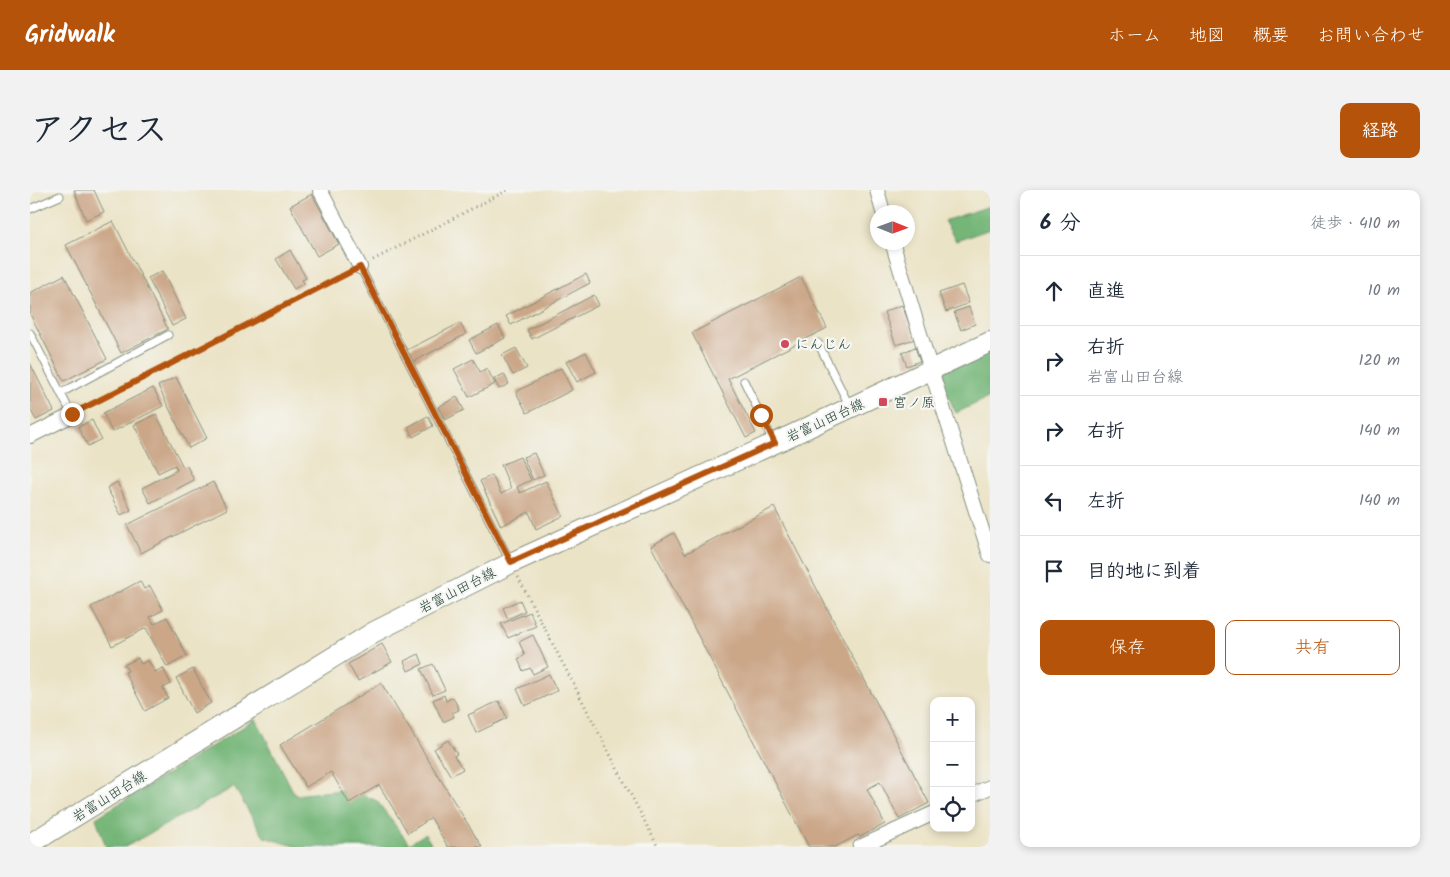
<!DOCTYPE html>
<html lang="ja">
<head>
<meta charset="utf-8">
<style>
	body { margin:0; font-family:Kalam,"Klee One",sans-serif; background:#f2f2f3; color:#1f2937 }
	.controls { position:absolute; right:15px; bottom:15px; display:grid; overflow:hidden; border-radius:10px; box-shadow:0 2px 8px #0003 }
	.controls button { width:45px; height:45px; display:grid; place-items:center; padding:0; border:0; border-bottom:1px solid #e0e1e3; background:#fff; color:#1f2937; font:25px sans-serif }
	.compass { position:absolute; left:840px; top:15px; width:45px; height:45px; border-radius:50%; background:#fff; box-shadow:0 2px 8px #0003; rotate:91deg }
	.stop { position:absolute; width:15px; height:15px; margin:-11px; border:4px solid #b45309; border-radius:50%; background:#fff }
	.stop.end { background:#b45309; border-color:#fff; box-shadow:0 1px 5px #0008 }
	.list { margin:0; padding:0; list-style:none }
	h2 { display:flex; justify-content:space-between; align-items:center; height:65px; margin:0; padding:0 20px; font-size:21px }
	h2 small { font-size:16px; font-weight:400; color:#747a83 }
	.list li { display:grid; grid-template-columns:32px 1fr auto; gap:15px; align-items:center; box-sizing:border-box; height:70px; padding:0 20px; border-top:1px solid #e0e1e3 }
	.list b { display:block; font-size:19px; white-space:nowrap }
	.list p { margin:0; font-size:16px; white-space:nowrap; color:#747a83 }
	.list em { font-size:16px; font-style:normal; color:#747a83 }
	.actions { display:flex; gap:10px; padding:15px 20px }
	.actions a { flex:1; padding:11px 0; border:1px solid #b45309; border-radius:10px; text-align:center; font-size:18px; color:#b45309 }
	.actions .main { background:#b45309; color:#fff }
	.icon { flex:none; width:28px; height:28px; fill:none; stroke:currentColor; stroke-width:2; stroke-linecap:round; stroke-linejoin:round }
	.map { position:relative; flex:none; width:960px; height:657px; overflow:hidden; border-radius:10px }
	header { display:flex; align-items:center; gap:30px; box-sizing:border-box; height:70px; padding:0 25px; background:#b45309; color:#fff }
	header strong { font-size:24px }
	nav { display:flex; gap:28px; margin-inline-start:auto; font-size:18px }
	.intro { display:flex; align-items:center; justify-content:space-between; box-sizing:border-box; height:120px; padding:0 30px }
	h1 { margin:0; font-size:35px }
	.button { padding:12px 22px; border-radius:10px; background:#b45309; color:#fff; font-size:18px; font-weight:700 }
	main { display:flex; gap:30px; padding:0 30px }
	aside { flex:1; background:#fff; border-radius:10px; box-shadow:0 2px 8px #0003 }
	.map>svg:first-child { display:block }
	.forest { fill:#74b678; stroke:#4a7a56 }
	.building { fill:#cba687 }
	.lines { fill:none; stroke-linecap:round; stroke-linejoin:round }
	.service-casing { stroke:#85907d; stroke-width:9 }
	.minor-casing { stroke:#85907d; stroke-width:16 }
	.secondary-casing { stroke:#85907d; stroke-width:22 }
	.path { stroke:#85907d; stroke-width:3; stroke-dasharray:1 4; stroke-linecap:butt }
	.service { stroke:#fff; stroke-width:7 }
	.minor { stroke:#fff; stroke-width:14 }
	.secondary { stroke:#fff; stroke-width:20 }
	.route { stroke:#b45309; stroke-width:6 }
	.poi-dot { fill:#d1495b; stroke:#f6f6f2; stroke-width:2 }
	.labels { text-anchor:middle; stroke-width:4.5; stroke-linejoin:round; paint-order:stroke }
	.poi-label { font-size:14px; fill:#1f3d34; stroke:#f6f6f2; text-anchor:start }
	.street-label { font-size:14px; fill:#1f3d34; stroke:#f6f6f2 }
</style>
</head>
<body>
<header>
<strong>Gridwalk</strong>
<nav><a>ホーム</a><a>地図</a><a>概要</a><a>お問い合わせ</a></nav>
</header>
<div class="intro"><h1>アクセス</h1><a class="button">経路</a></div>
<main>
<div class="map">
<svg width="960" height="657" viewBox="0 0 960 657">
	<rect width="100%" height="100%" fill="#f6f6f2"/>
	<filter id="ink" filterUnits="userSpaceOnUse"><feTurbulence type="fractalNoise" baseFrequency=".02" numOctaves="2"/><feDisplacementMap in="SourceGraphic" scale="10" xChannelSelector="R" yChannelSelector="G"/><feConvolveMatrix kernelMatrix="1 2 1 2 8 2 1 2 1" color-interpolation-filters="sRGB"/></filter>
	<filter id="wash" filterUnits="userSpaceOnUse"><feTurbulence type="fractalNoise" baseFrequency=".0096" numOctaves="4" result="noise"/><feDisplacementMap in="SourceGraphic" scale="20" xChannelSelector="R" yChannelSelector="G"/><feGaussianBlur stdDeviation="1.12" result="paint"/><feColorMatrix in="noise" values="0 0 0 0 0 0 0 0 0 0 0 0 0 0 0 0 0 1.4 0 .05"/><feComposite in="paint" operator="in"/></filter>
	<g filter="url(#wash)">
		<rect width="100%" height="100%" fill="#ebe3c6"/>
		<path class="forest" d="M960 16V39L926 51 914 31Z
			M960 159V207L926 223 908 184Z
			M226 529 265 605 321 599 347 611 379 654 395 644 403 657H268L234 647 204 597 95 657H76L66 628Z"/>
		<g id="blocks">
			<path class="building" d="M44 0H64L74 22 56 30Z
				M282 4 309 54 287 66 260 16Z
				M83 31 138 139 91 163 36 55Z
				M260 60 276 88 272 90 274 93 264 99 246 69Z
				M132 81 156 129 142 136 118 88Z
				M556 84 560 93 481 135 476 126Z
				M34 85 77 169 34 191 0 124V103Z
				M771 87 797 138 698 189 726 243 716 248 662 143Z
				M932 95 939 113 916 122 909 103Z
				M564 105 569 115 502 149 497 140Z
				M872 115 885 149 866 155 854 122Z
				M939 117 945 134 931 140 924 122Z
				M430 133 436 144 383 172 377 160Z
				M468 135 475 148 446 163 439 150Z
				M885 157 890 171 877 176 872 163Z
				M486 158 497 178 483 185 472 165Z
				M556 162 566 182 547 192 536 172Z
				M443 169 450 182 457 178 465 194 439 207 424 179Z
				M0 173 24 221 6 230 0 219Z
				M531 178 542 200 497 223 486 202Z
				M474 184 479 194 469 199 464 189Z
				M146 187 177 248 159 258 128 196Z
				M123 198 133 216 82 242 73 223Z
				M427 207 434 220 415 230 408 217Z
				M126 224 153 277 157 276 164 290 120 313 112 298 147 280 145 275 128 283 104 235Z
				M398 226 403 236 383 247 378 237Z
				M62 230 71 249 58 256 48 237Z
				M504 263 514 285 503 290 493 267Z
				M490 267 501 290 487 297 490 303 516 291 533 326 506 339 499 322 471 336 450 291 462 285 471 304 481 299 471 275Z
				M87 292 101 320 91 325 77 298Z
				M183 292 197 319 111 363 97 335Z
				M744 317 899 613 869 629 850 592 837 599 855 634 830 647 828 645 805 657H779L621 356 644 343 655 364Z
				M110 391 114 399 120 396 133 420 120 427 124 434 137 427 157 466 137 477 116 438 82 456 61 417Z
				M490 410 495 421 478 429 473 418Z
				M500 422 506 436 478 448 471 434Z
				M503 445 518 477 503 484 500 478 493 481 488 469 495 465 489 452Z
				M352 454 362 472 328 491 318 474Z
				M389 464 393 474 378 481 374 471Z
				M108 468 111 474 118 470 125 482 133 478 141 494 133 498 138 508 115 521 95 482 98 481 94 475Z
				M403 474 415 500 403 505 391 479Z
				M163 479 181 513 164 523 146 488Z
				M519 484 527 501 495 516 487 499Z
				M351 493 377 535 452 657H418L401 628 378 643 349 595 319 613 301 582 276 597 250 555Z
				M414 505 416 511 423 507 429 520 422 523 424 527 413 532 403 510Z
				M469 511 477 528 446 543 438 525Z
				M418 550 427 564 424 566 433 579 421 586 404 559Z"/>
		</g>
	</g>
	<g filter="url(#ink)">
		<use href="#blocks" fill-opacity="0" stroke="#85907d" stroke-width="1"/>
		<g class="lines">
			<g class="service-casing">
				<path id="service" d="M0 19 30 6
					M330 77 481 373
					M0 143 42 225
					M788 153 819 215
					M714 191 744 253
					M31 203 138 145"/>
			</g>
			<g class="minor-casing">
				<path id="minor" d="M290 0 330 77
					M847 0 853 22
					M862 52 901 180 960 365
					M0 246 42 225
					M941 605 960 597
					M830 657 904 623"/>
			</g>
			<g class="secondary-casing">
				<path id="secondary" d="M0 654 344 442 481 373 745 253 960 152"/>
			</g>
			<path class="path" d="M343 70 478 0
				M53 219 317 83
				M488 387 628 657"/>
			<use href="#service" class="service"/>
			<use href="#minor" class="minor"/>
			<use href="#secondary" class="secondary"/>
		</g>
	</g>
	<g class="lines" filter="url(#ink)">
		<path class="route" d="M42 224 330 77 481 372 745 253 731 225"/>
	</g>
	<g class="poi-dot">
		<circle cx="755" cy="154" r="5"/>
		<rect x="848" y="207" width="10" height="10" rx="2.5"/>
	</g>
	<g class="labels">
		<g class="poi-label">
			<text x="765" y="159">にんじん</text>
			<text x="863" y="217">宮ノ原</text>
		</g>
		<g class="street-label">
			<text transform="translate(795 230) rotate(-25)" y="5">岩富山田台線</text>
			<text transform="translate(427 400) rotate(-27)" y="5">岩富山田台線</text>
			<text transform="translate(79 606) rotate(-32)" y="5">岩富山田台線</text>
		</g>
	</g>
</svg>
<div class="controls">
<button>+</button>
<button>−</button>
<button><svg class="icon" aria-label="locate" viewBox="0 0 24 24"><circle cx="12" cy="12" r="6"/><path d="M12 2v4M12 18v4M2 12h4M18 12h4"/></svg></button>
</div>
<svg class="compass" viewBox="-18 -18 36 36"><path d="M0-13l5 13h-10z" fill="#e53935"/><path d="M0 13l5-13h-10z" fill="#747a83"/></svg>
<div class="stop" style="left:731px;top:225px"></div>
<div class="stop end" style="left:42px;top:224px"></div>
</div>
<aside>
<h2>6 分<small>徒歩 · 410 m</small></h2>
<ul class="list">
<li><svg class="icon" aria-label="ahead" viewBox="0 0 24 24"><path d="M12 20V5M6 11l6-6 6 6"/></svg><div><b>直進</b></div><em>10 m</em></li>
<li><svg class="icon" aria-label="right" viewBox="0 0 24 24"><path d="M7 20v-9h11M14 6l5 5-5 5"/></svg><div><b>右折</b><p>岩富山田台線</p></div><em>120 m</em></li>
<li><svg class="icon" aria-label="right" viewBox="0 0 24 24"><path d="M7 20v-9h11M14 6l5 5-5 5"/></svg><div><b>右折</b></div><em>140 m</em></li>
<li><svg class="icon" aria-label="left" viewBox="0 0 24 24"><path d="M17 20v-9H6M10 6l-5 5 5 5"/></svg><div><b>左折</b></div><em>140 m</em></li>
<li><svg class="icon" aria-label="arrive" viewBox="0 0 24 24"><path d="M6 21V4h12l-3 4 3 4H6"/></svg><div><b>目的地に到着</b></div></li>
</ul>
<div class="actions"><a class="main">保存</a><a>共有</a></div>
</aside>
</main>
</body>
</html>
